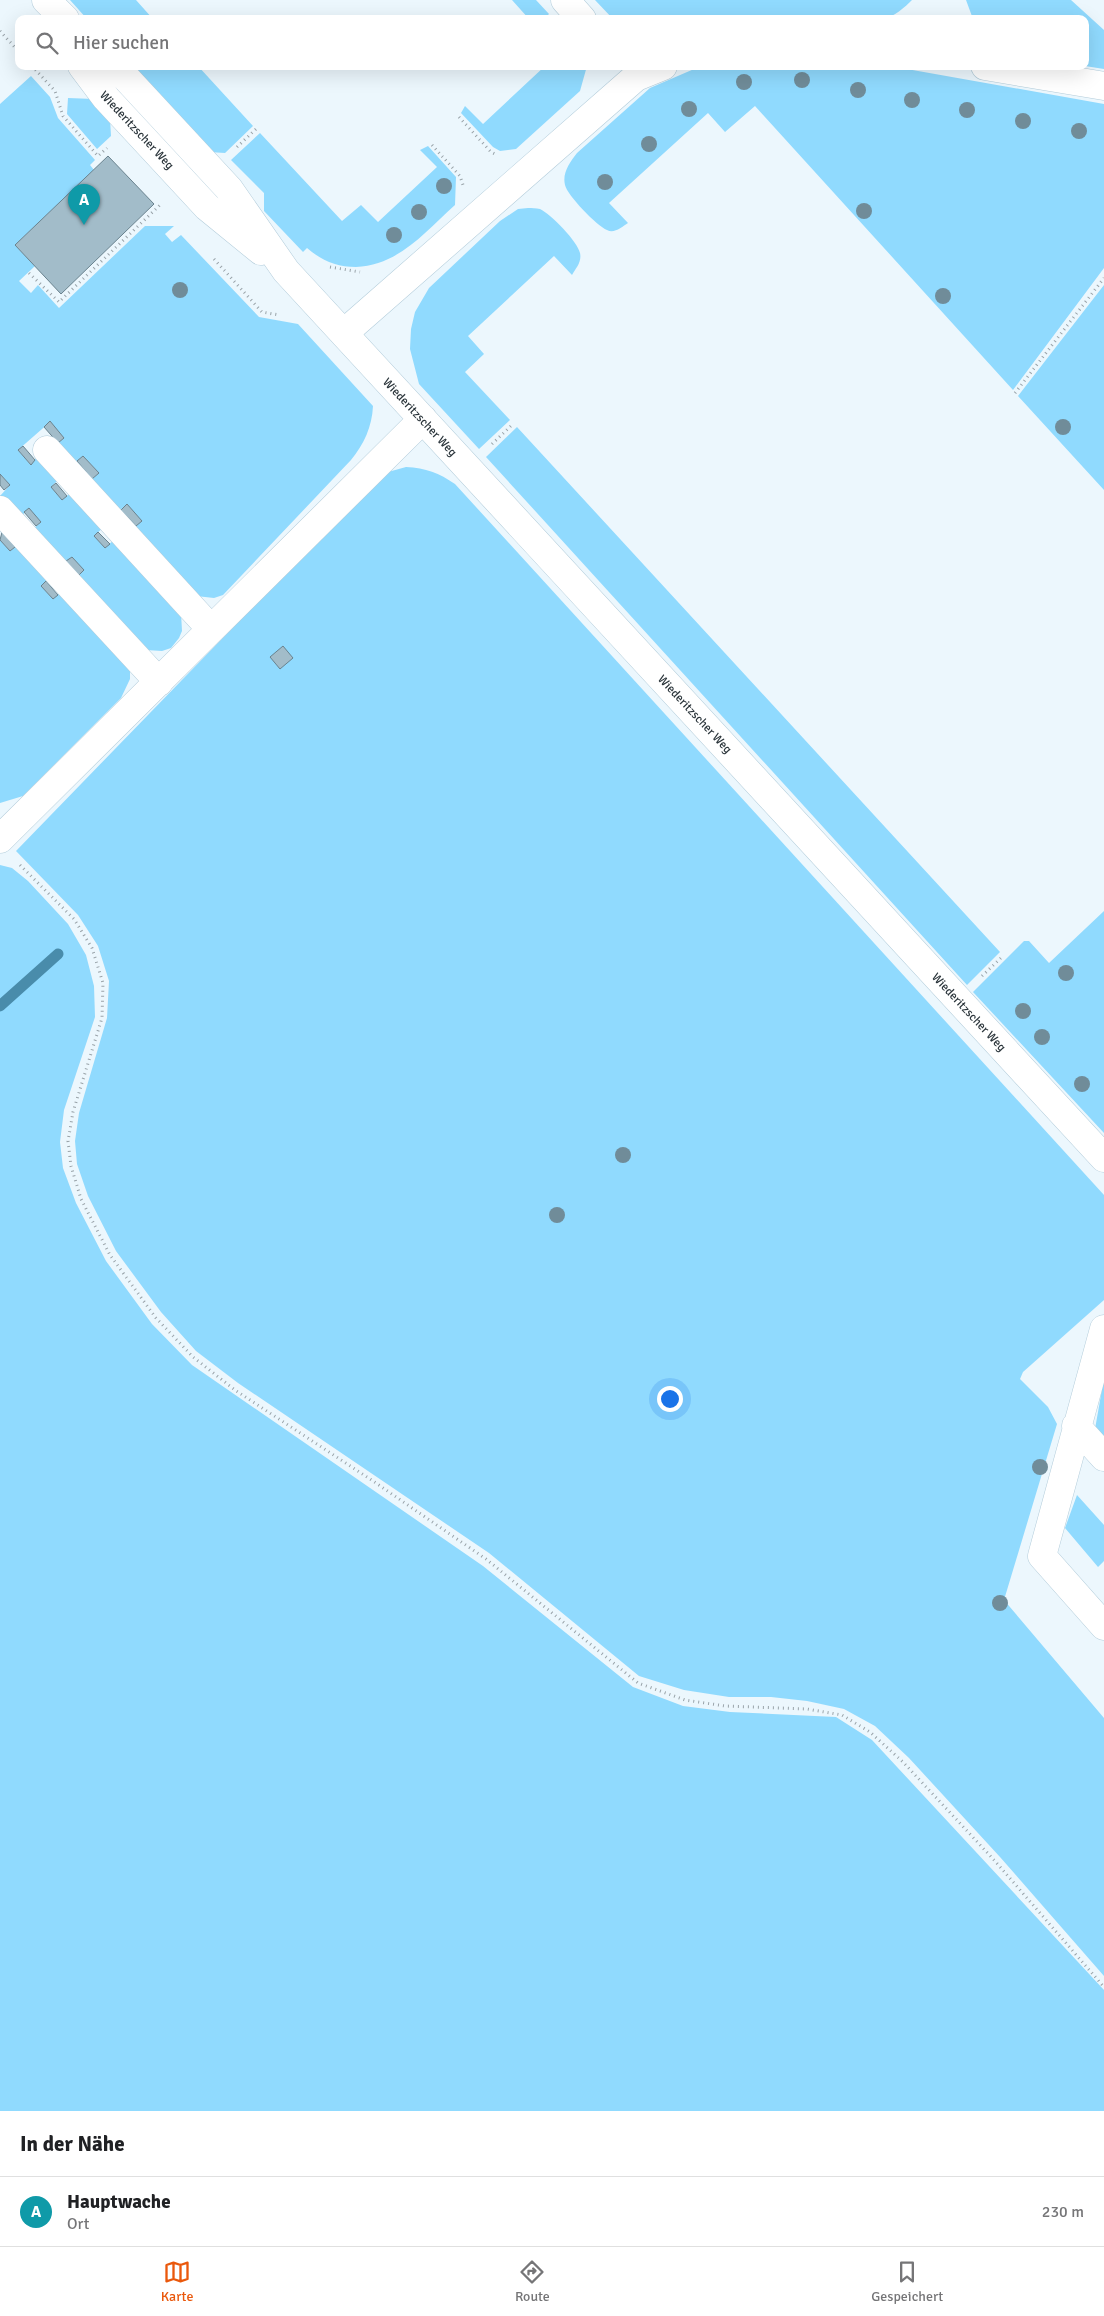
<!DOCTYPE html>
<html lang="de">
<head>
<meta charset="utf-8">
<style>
	body { margin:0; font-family:Signika,sans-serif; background:#f6f6f6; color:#202124 }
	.you { position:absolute; left:669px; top:1398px; width:18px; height:18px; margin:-12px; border:4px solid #fff; border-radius:50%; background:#1a73e8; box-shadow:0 0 0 8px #1a73e833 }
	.badge { display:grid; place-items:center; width:32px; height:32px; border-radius:50%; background:#ea580c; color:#fff; font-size:16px; font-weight:700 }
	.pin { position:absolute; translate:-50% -41px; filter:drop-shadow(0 1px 2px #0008) }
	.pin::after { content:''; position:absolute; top:26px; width:18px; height:15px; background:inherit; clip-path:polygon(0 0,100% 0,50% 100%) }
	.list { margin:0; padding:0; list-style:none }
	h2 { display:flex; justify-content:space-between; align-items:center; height:65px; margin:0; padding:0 20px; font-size:21px }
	h2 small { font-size:16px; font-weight:400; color:#757577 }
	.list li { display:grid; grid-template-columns:32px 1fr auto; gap:15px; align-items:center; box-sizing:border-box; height:70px; padding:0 20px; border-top:1px solid #e0e0e0 }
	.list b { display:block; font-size:19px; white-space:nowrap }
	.list p { margin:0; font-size:16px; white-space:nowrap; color:#757577 }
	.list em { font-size:16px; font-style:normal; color:#757577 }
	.icon { flex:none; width:28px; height:28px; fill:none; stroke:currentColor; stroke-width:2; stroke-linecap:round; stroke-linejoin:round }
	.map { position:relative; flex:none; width:1104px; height:2111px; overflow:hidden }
	.search { position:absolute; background:#fff; box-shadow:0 5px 20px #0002; left:15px; right:15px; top:15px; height:55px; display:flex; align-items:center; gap:12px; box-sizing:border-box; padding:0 18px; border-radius:10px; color:#757577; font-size:19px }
	.sheet { height:135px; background:#fff }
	nav { display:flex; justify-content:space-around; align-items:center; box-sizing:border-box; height:70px; border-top:1px solid #e0e0e0; background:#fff; font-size:14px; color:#757577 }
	nav a { display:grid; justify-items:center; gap:2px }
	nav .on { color:#ea580c }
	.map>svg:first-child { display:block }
	.green { fill:#90dafe }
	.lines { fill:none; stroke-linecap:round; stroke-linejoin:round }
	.stream { stroke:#498cab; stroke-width:11 }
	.building { fill:#a2bcc9; stroke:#69828e }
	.minor-casing { stroke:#b2ccda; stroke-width:29 }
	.path { stroke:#99a3a9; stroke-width:3; stroke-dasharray:1 4; stroke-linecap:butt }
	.minor { stroke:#fff; stroke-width:28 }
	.tree { fill:#708c99 }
	.labels { text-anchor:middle; stroke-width:4.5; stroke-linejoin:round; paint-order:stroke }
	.street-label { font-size:12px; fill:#2b353b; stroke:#fff }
</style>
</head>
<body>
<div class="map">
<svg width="1104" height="2111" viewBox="0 0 1104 2111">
	<rect width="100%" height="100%" fill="#ecf7fd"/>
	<path class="green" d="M70 0H136L153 19H87Z
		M512 0H536L549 14 544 19H529Z
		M595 0H912C905 7 894 17 883 19 875 20 865 19 856 19 815 19 774 12 733 19H613Z
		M966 0H1071L1104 30V69L1085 66V19H973Z
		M130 66H198L253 126 225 153 209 152Z
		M545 66H587L580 91 516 149 500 151 493 147 461 113 465 106 483 124Z
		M701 66H890L1104 104V268L1013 390 755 106 725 132 708 113 609 203 628 223C622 227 614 234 607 230 597 226 567 195 565 185 562 173 570 162 577 153L650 88Z
		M31 76 50 97 58 118 95 160 90 165 94 170 15 245 35 266 19 281 31 293 38 285 59 308 145 226H174L165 234 172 242 181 235 259 317 298 324 373 406C372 427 364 444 351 460L223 595 214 598 196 596 134 528 141 521 127 504 118 512 90 481 99 473 83 456 74 464 58 443 64 438 50 422 18 450 30 464 40 455 60 478 51 487 62 500 73 491 105 526 94 536 105 548 116 538 181 613 182 631 179 638 171 648 162 651 146 650 76 578 83 570 72 557 63 565 32 530 41 522 29 509 20 517 0 496 10 485 0 474V104Z
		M68 98 94 99 110 119 111 136 97 149 67 114Z
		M260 133 342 221 361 205 378 222 437 167 420 150 428 146 456 177 455 205C425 232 399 265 356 267 337 267 322 261 307 248L303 252 264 211V193L231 160Z
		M528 208C532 208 536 208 540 209 551 214 578 242 580 253 582 262 576 268 572 275L554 256 468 336 484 354 465 372 510 420 479 449 419 384 410 349 411 329 415 312 429 288 500 221 518 209Z
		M1104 285V490L1018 396Z
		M517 427 1000 952 967 985 486 457Z
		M406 467C426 468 439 473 455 484L1104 1195V1300L1023 1372 1020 1379 1048 1407 1057 1424 1004 1600 1104 1718V1976L1000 1857 909 1758 875 1726 844 1709 807 1701 771 1697H729L684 1690 639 1676 489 1553 238 1383 196 1351 161 1312 116 1251 88 1196 77 1164 75 1141 79 1113 107 1018 109 981 98 946 78 915 16 851 374 482 388 472Z
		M0 540 10 551 19 543 50 577 41 586 53 599 62 590 130 669V679L121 698 23 796 0 803Z
		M0 865 12 868 28 881 68 924 86 955 94 986 95 1017 64 1110 60 1142 63 1168 76 1203 106 1261 152 1324 192 1365 483 1566 633 1687 683 1706 730 1712 836 1717 872 1740 1104 1990V2111H0Z
		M1104 911V1133L973 992 1024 941H1029L1049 963Z
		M1104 1378V1440L1095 1429Z
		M1077 1495 1104 1525V1561L1098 1567 1065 1528Z"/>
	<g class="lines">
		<path class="stream" d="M0 1006 58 954"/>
	</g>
	<path class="building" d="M108 156 154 204 61 294 15 245Z
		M50 421 64 438 58 443 44 427Z
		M23 446 35 460 31 465 18 450Z
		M83 456 99 473 92 479 77 461Z
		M0 474 10 485 4 490 0 485Z
		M56 483 67 496 62 500 51 487Z
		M127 504 142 521 136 526 121 510Z
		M29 508 41 522 36 526 24 512Z
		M2 532 15 547 10 551 0 540Z
		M98 532 110 544 105 548 94 536Z
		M72 557 84 570 79 575 66 561Z
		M46 581 58 595 53 599 41 586Z
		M283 646 293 658 280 669 270 657Z"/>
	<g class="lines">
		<g class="minor-casing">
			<path id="minor" d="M46 0 65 19
				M565 0 582 19
				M82 66 106 98 207 207 261 251
				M115 66 229 189 286 271 1104 1158
				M985 66 1104 86
				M344 333 636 77 663 66
				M47 450 211 629
				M0 510 159 682
				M0 839 423 419
				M1104 1329 1042 1556 1104 1626
				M1076 1426 1104 1457"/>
		</g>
		<path class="path" d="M0 31 19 52
			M32 66 55 91 63 116 98 156 107 148
			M459 117 491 152 495 154
			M432 145 460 176 463 185
			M237 147 256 129
			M214 259 262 312 279 315
			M330 267 360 272
			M29 273 59 302 160 205
			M1015 393 1104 278
			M492 444 513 424
			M20 865 74 919 92 948 103 983 102 1018 73 1112 68 1141 71 1166 81 1199 110 1255 156 1318 193 1357 235 1390 373 1481 486 1559 638 1683 685 1700 725 1706 807 1709 842 1715 870 1732 903 1762 995 1861 1104 1987
			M982 976 1003 956"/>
		<use href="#minor" class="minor"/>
	</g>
	<g class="tree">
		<circle cx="802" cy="80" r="8"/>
		<circle cx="744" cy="82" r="8"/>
		<circle cx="858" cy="90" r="8"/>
		<circle cx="912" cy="100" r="8"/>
		<circle cx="689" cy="109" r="8"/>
		<circle cx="967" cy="110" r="8"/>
		<circle cx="1023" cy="121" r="8"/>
		<circle cx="1079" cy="131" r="8"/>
		<circle cx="649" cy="144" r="8"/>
		<circle cx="605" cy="182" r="8"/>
		<circle cx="444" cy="186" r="8"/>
		<circle cx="864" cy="211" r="8"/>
		<circle cx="419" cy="212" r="8"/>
		<circle cx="394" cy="235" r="8"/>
		<circle cx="180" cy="290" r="8"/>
		<circle cx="943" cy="296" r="8"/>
		<circle cx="1063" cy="427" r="8"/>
		<circle cx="1066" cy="973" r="8"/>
		<circle cx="1023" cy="1011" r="8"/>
		<circle cx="1042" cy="1037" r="8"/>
		<circle cx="1082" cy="1084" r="8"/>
		<circle cx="623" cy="1155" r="8"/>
		<circle cx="557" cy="1215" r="8"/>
		<circle cx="1040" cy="1467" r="8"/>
		<circle cx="1000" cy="1603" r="8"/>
	</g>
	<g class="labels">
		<g class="street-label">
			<text transform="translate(137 130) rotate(47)" y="4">Wiederitzscher Weg</text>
			<text transform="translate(420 417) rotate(47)" y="4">Wiederitzscher Weg</text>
			<text transform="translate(695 714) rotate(47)" y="4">Wiederitzscher Weg</text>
			<text transform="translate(969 1012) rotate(47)" y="4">Wiederitzscher Weg</text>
		</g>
	</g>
</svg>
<div class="you"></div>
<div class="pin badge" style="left:84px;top:225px;background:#0f9aa8">A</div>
<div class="search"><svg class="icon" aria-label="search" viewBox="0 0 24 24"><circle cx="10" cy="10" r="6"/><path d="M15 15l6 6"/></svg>Hier suchen</div>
</div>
<section class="sheet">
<h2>In der Nähe<small></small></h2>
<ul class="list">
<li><span class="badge" style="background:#0f9aa8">A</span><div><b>Hauptwache</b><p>Ort</p></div><em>230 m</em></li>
</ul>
</section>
<nav>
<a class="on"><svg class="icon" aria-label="map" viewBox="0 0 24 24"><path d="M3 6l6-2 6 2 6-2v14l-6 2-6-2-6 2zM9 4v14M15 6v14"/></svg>Karte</a>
<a><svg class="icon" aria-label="directions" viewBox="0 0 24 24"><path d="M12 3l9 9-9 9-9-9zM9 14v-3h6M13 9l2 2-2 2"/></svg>Route</a>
<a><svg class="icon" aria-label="saved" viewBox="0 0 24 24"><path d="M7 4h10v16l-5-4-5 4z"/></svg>Gespeichert</a>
</nav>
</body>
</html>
